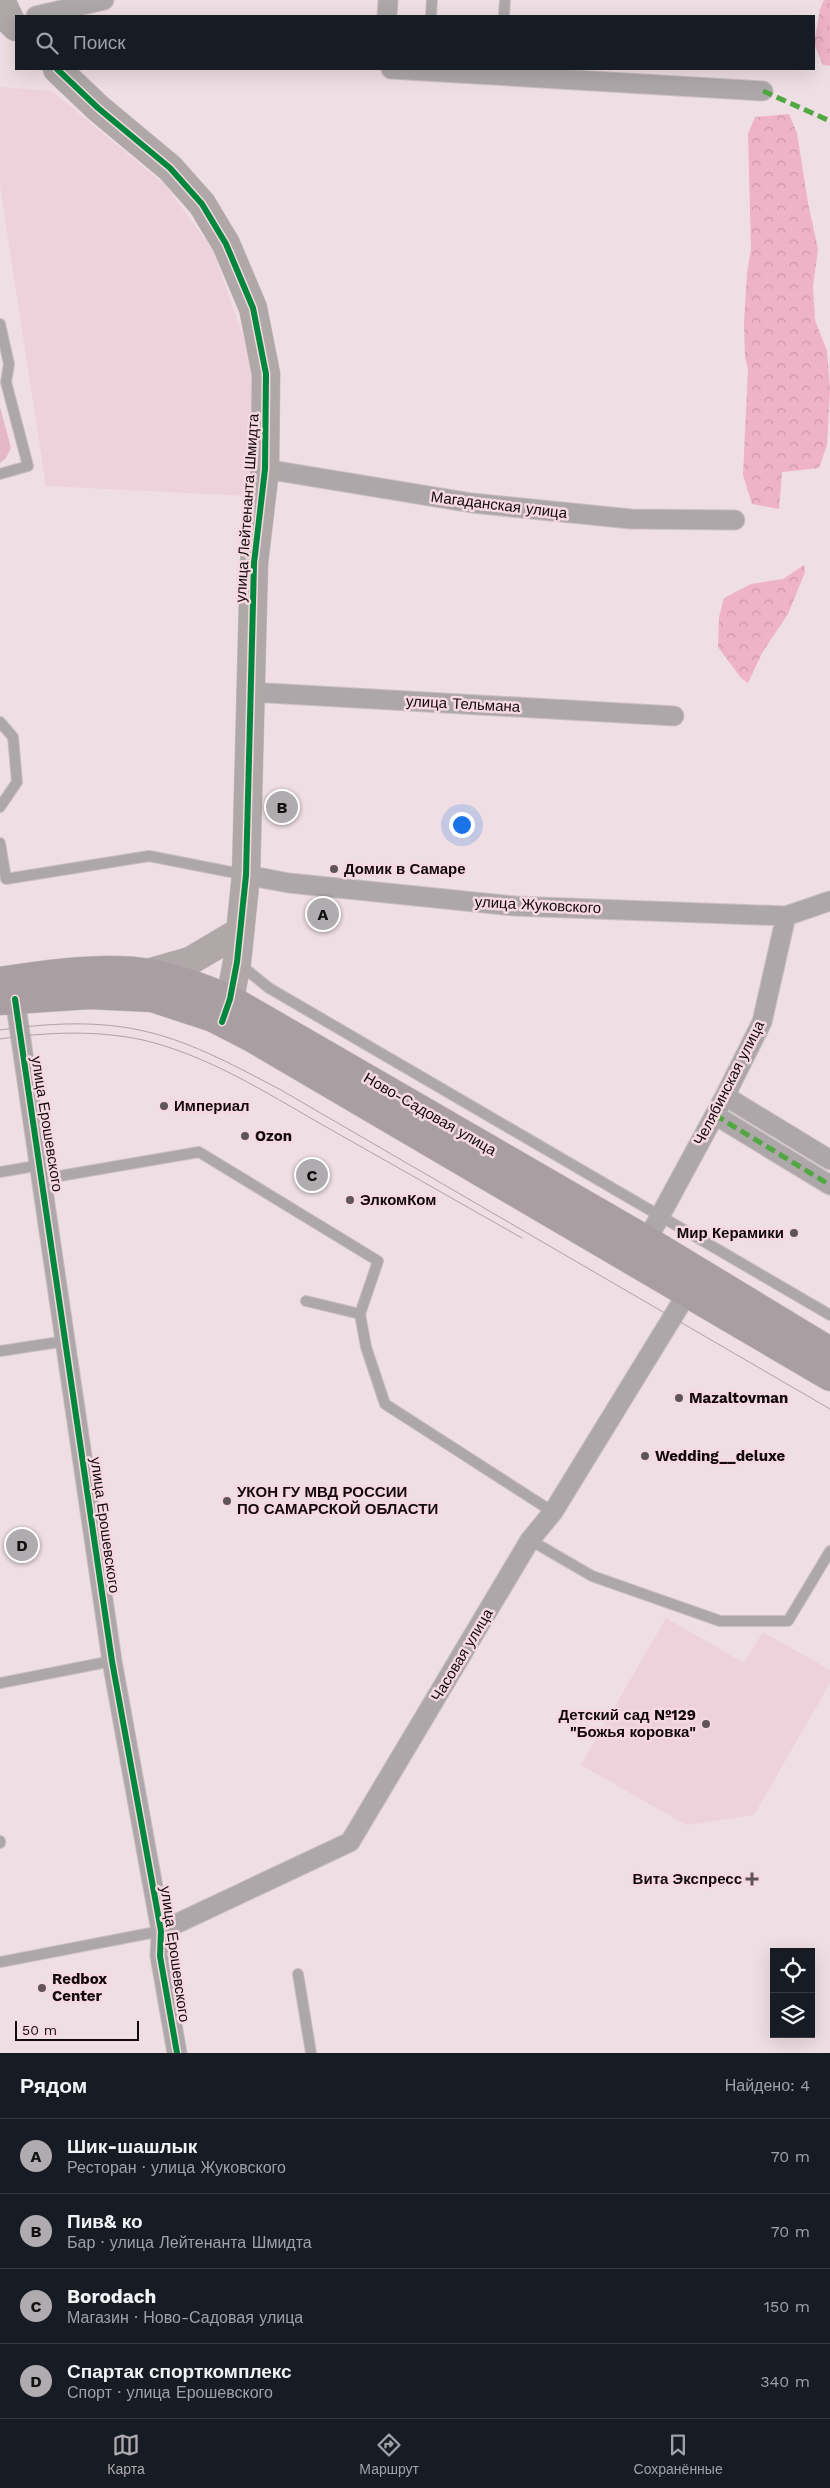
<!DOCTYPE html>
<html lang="ru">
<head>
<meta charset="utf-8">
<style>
	body { margin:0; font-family:"Work Sans",sans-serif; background:#20242c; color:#f1f3f6 }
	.controls { position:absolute; right:15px; bottom:15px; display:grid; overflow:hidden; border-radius:0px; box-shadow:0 5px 20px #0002 }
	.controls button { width:45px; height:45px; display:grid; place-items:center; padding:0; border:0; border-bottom:1px solid #363941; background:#171b24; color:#f1f3f6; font:25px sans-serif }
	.scale { position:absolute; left:15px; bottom:12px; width:124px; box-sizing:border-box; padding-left:5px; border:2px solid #12090c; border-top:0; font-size:14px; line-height:18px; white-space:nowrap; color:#12090c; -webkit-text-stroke:4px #f5d8e0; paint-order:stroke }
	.you { position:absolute; left:461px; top:824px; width:18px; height:18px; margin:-12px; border:4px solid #fff; border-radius:50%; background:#1a73e8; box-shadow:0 0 0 8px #1a73e833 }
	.badge { display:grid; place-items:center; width:32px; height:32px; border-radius:50%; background:#afabae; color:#111; font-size:16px; font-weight:700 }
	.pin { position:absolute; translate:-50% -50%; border:2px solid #fff; box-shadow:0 1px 5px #0006 }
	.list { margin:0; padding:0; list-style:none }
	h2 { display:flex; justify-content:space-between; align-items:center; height:65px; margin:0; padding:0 20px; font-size:21px }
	h2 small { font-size:16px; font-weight:400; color:#9ea1a6 }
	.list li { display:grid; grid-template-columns:32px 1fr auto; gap:15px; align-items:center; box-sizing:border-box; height:75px; padding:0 20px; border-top:1px solid #363941 }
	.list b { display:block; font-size:19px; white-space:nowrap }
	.list p { margin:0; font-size:16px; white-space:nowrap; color:#9ea1a6 }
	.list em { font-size:16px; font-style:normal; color:#9ea1a6 }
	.icon { flex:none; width:28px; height:28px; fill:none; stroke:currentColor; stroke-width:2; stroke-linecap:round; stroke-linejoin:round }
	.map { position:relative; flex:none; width:830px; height:2053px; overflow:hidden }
	.search { position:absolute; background:#171b24; box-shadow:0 5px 20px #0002; left:15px; right:15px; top:15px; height:55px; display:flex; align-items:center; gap:12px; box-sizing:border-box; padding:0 18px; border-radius:0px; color:#9ea1a6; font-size:19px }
	.sheet { height:365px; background:#171b24 }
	nav { display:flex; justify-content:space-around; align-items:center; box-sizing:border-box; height:70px; border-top:1px solid #363941; background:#171b24; font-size:14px; color:#9ea1a6 }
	nav a { display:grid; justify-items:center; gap:2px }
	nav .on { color:#afabae }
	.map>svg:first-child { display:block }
	.built { fill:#eed2db }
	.forest { fill:url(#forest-crowns) }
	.park { fill:#e4b8c6 }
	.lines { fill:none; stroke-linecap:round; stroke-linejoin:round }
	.lane-casing { stroke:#cabec1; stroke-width:12 }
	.street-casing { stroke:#cabec1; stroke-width:21 }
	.secondary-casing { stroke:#cabec1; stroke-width:29 }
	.primary-casing { stroke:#cabec1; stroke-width:29 }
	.lane { stroke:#aea7a9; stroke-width:10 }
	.street { stroke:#aea7a9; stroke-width:19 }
	.secondary { stroke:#afa7a8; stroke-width:28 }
	.primary { stroke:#a99fa2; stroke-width:28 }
	.tram { stroke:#ada3a7; stroke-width:1 }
	.quiet { stroke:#51a741; stroke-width:5; stroke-dasharray:10 5; stroke-linecap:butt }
	.cycleway-casing { stroke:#f5d8e0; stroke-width:9 }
	.cycleway { stroke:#00873e; stroke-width:6 }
	.poi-dot { fill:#5f5457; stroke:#f5d8e0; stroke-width:2 }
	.labels { text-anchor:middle; stroke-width:5; stroke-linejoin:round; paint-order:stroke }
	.street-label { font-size:15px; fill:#12090c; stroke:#f5d8e0 }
	.poi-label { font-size:15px; font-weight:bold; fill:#12090c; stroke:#f5d8e0; text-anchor:start }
</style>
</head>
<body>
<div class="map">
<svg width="830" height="2053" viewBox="0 0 830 2053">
	<defs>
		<pattern id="forest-crowns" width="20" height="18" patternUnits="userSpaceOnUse" patternTransform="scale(1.25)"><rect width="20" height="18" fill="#efb3c7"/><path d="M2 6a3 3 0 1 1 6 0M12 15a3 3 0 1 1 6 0" fill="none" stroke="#c9a"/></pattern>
	</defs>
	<rect width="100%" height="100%" fill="#efdee3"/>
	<path class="built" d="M0 87 52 91 165 185 213 250 254 368 248 496 46 486 0 186Z
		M666 1618 744 1663 763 1632 830 1670V1683L754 1815 686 1825 581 1765Z"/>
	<path class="forest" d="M824 0H830V66L823 65 814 44 820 9Z
		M789 114 797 133 808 203 818 249 813 287 815 320 827 351 830 389 827 445 819 468 782 472 779 509 752 504 743 475 748 370 745 357 744 323 747 273 751 249 748 134 755 117Z
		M804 565 805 572 788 614 762 653 748 683 741 678 718 647 719 617 724 598 751 584 783 579Z"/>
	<path class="park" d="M0 407 11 448 6 458 0 463Z"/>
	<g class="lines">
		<g class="lane-casing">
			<path id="lane" d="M431 16 432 0
				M504 16 505 0
				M0 324 9 364 6 382 28 466 0 474
				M0 722 13 737 17 782 0 807
				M0 843 6 879 149 856 246 875
				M238 963 269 988 830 1315
				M0 1172 41 1165
				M42 1179 199 1152 378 1261 360 1314 366 1347 385 1404 553 1512
				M306 1301 360 1314
				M0 1351 66 1341
				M530 1540 592 1576 720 1621H788L830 1551
				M0 1683 112 1661
				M0 1841V1843
				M0 1962 161 1931
				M298 1974 311 2053"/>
		</g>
		<g class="street-casing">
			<path id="street" d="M36 16 104 0
				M387 16 388 0
				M391 69 763 91
				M265 469 472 503 631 519 735 520
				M251 692 674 716
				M246 875 289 883 514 906 786 916 830 901
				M15 999 112 1661 161 1931 160 1956 177 2053
				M725 1096 830 1160
				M715 1115 830 1185
				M647 1240 725 1096 762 1022 786 916
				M161 1931 350 1842 530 1540 553 1512 688 1292"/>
		</g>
		<g class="secondary-casing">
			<path id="secondary" d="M1 0 11 22 16 27
				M57 69 98 108 170 168 202 204 226 244 253 308 266 374 265 469 254 563 246 875 237 962 230 999 222 1020
				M148 973 190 961 239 932"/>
		</g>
		<g class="primary-casing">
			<path id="primary" d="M0 981C42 974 108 965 150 973 178 978 204 988 230 999L647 1240 830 1351
				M0 1001 89 995 152 998 213 1018 250 1037 830 1377"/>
		</g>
		<use href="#lane" class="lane"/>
		<use href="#street" class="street"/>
		<use href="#secondary" class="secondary"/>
		<use href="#primary" class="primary"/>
		<path class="tram" d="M0 1030C48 1023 101 1020 148 1032 194 1043 239 1068 281 1090L830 1409
			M0 1039C46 1032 97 1030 143 1040 207 1055 265 1092 321 1124 388 1162 455 1200 522 1238"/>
		<path class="quiet" d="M763 91 830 121
			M715 1115 830 1185"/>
		<g class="cycleway-casing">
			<path id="cycleway" d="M57 69 98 108 170 168 202 204 226 244 253 308 266 374 265 469 254 563 246 875 237 962 230 999 222 1022
				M15 999 112 1661 161 1931 160 1956 177 2053"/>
		</g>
		<use href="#cycleway" class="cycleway"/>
	</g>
	<g class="poi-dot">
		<circle cx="334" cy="869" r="5"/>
		<circle cx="164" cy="1106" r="5"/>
		<circle cx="245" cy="1136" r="5"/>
		<circle cx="350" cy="1200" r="5"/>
		<circle cx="794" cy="1233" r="5"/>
		<circle cx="679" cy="1398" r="5"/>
		<circle cx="645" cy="1456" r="5"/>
		<circle cx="227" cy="1501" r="5"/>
		<circle cx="706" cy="1724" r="5"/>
		<path d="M749.5 1871.5h5v5h5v5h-5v5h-5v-5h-5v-5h5z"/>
		<circle cx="42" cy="1988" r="5"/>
	</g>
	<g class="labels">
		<g class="street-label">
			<text transform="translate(499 505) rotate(7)" y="5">Магаданская улица</text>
			<text transform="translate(247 508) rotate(-86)" y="5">улица Лейтенанта Шмидта</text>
			<text transform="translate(463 704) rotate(3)" y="5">улица Тельмана</text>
			<text transform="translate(538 905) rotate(3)" y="5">улица Жуковского</text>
			<text transform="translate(729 1083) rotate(-63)" y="5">Челябинская улица</text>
			<text transform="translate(430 1114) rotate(30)" y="5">Ново-Садовая улица</text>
			<text transform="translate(47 1124) rotate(81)" y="5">улица Ерошевского</text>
			<text transform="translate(105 1525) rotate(82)" y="5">улица Ерошевского</text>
			<text transform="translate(462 1655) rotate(-59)" y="5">Часовая улица</text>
			<text transform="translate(175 1954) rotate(82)" y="5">улица Ерошевского</text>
		</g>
		<g class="poi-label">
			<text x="344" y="874">Домик в Самаре</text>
			<text x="174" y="1111">Империал</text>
			<text x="255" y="1141">Ozon</text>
			<text x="360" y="1205">ЭлкомКом</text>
			<text x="784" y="1238" text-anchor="end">Мир Керамики</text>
			<text x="689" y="1403">Mazaltovman</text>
			<text x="655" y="1461">Wedding__deluxe</text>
			<text x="237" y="1497">УКОН ГУ МВД РОССИИ<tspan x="237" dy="17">ПО САМАРСКОЙ ОБЛАСТИ</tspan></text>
			<text x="696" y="1720" text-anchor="end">Детский сад №129<tspan x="696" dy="17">"Божья коровка"</tspan></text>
			<text x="742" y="1884" text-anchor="end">Вита Экспресс</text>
			<text x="52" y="1984">Redbox<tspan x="52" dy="17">Center</tspan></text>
		</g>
	</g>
</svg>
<div class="controls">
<button><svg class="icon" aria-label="locate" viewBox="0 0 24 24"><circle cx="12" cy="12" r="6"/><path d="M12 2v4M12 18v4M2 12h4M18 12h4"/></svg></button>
<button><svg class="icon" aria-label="layers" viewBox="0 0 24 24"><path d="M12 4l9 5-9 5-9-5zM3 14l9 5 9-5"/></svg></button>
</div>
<div class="scale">50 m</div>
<div class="you"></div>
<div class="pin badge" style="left:323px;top:914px">A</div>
<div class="pin badge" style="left:282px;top:807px">B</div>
<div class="pin badge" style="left:312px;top:1175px">C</div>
<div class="pin badge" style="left:22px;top:1545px">D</div>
<div class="search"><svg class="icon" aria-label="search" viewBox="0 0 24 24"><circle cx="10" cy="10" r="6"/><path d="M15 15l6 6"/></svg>Поиск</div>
</div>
<section class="sheet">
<h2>Рядом<small>Найдено: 4</small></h2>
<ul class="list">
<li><span class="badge">A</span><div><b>Шик-шашлык</b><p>Ресторан · улица Жуковского</p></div><em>70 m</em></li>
<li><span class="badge">B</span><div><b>Пив&amp; ко</b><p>Бар · улица Лейтенанта Шмидта</p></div><em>70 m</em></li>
<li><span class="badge">C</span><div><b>Borodach</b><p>Магазин · Ново-Садовая улица</p></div><em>150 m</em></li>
<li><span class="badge">D</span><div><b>Спартак спорткомплекс</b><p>Спорт · улица Ерошевского</p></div><em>340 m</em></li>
</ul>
</section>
<nav>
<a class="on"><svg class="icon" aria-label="map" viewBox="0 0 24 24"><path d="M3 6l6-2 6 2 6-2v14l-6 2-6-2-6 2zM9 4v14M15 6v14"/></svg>Карта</a>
<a><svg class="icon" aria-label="directions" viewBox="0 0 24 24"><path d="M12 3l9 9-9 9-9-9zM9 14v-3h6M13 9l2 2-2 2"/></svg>Маршрут</a>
<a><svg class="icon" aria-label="saved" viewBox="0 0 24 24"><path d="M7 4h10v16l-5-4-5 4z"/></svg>Сохранённые</a>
</nav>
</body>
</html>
